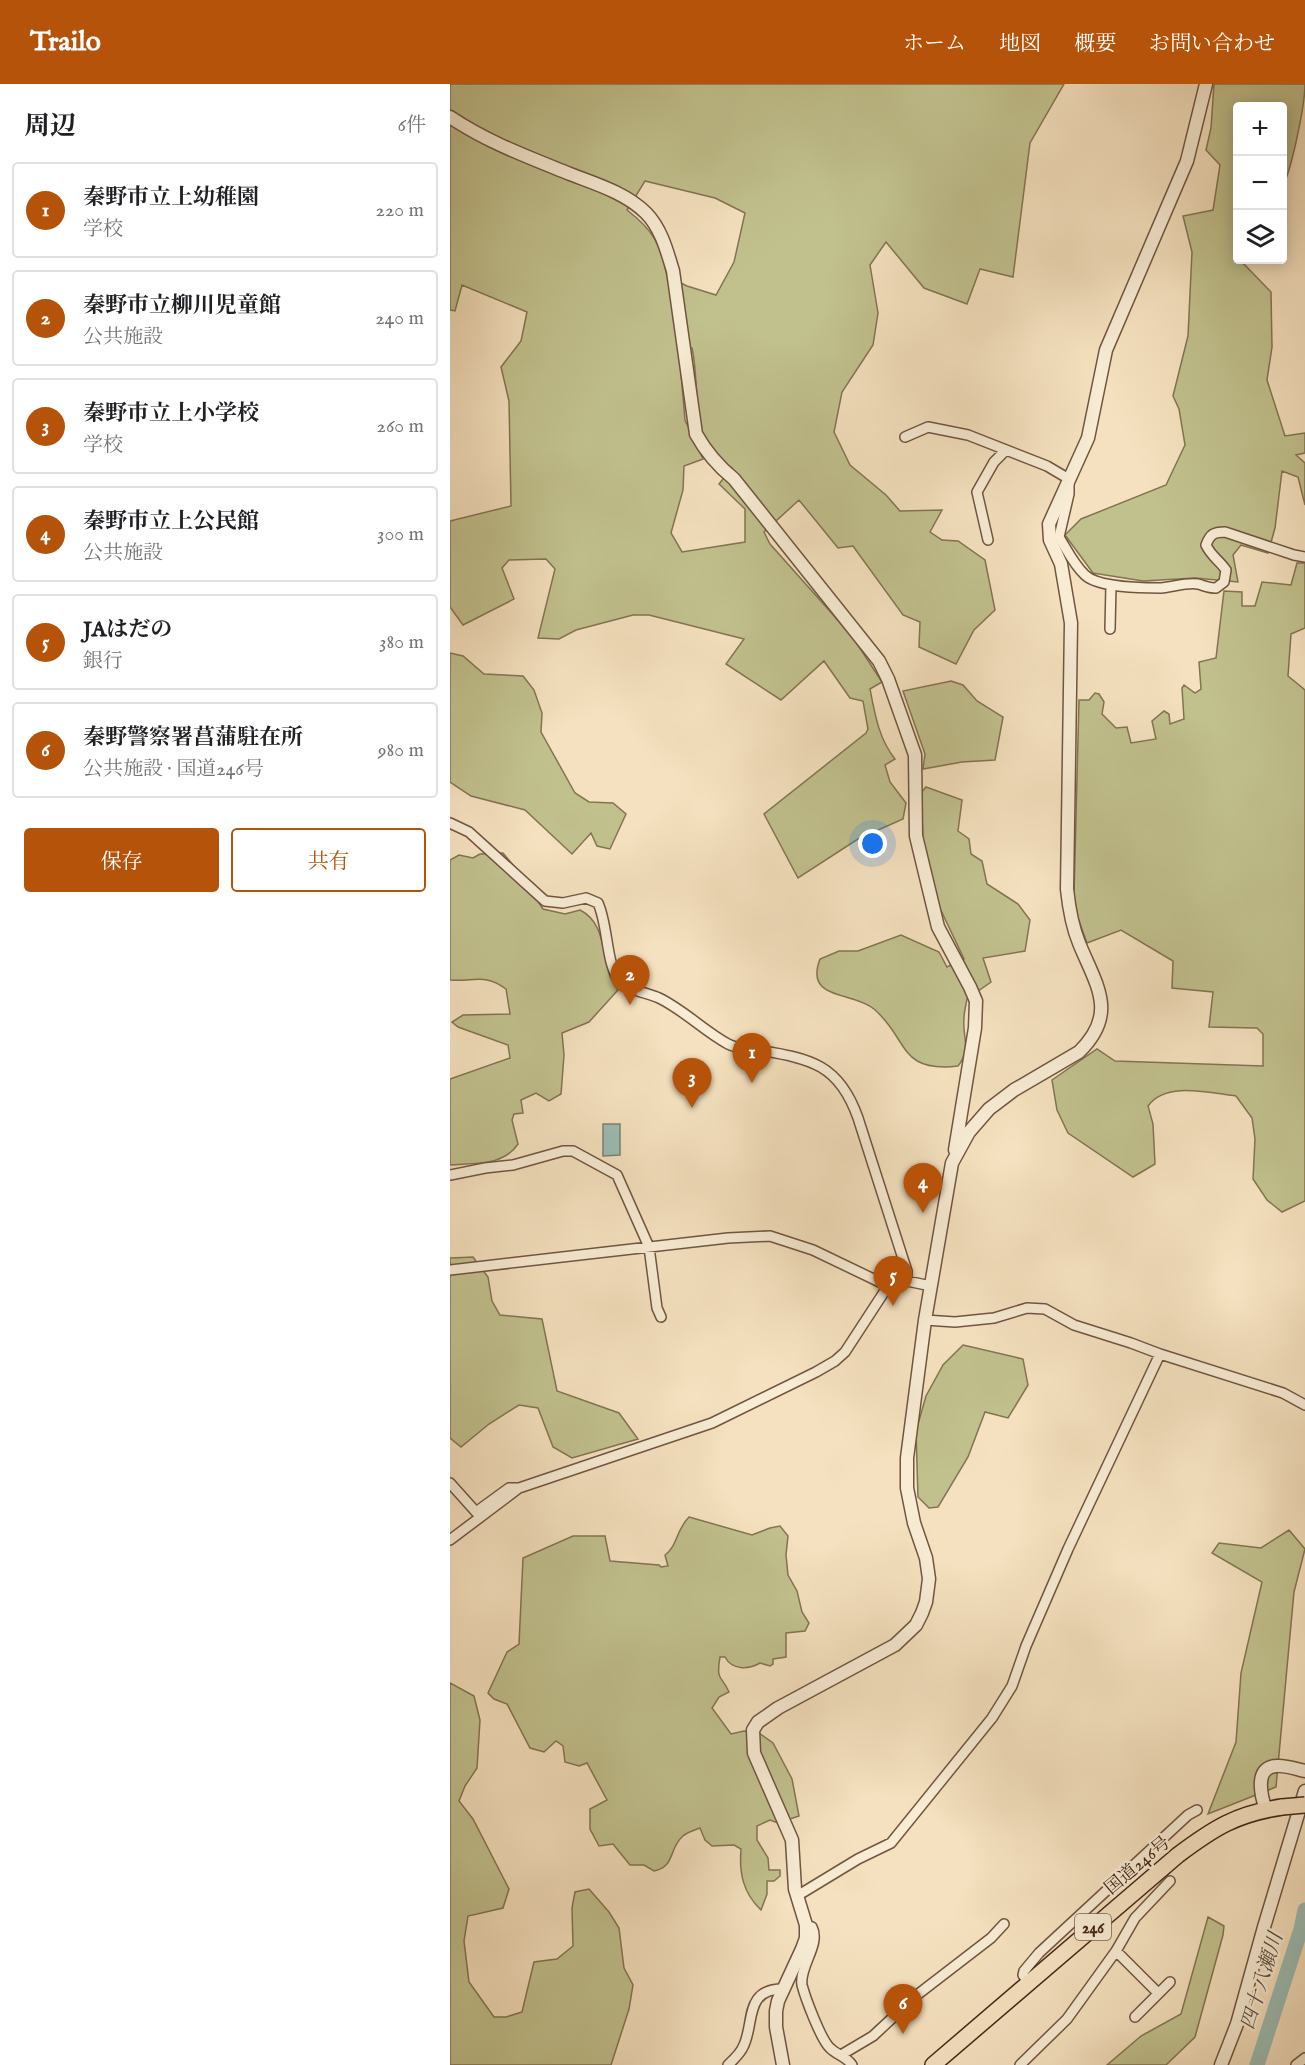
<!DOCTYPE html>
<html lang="ja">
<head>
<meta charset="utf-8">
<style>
	body { margin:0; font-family:"IM FELL English","Noto Serif JP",serif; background:#f2f2f2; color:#202124 }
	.controls { position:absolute; right:18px; top:18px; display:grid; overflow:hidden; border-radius:6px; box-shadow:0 3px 15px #0003 }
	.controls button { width:54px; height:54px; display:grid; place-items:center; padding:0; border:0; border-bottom:2px solid #e0e0e0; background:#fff; color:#202124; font:30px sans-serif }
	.you { position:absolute; left:423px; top:760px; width:21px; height:21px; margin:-15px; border:4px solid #fff; border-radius:50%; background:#1a73e8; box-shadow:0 0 0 9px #1a73e833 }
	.badge { display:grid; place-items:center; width:39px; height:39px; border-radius:50%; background:#b45309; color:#fff; font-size:20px; font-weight:700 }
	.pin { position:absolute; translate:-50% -50px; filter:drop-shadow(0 2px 3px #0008) }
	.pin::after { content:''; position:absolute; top:32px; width:21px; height:18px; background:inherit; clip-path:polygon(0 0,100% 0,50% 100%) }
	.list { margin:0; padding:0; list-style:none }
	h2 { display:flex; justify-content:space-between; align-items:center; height:78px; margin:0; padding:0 24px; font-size:26px }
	h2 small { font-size:20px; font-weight:400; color:#757577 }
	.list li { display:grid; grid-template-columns:39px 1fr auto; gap:18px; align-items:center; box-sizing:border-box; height:96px; margin:0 12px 12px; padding:0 12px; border:2px solid #e0e0e0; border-radius:6px }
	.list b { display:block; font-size:22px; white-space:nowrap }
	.list p { margin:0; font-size:20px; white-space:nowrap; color:#757577 }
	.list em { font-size:20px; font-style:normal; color:#757577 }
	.actions { display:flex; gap:12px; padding:18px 24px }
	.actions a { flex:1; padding:14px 0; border:2px solid #b45309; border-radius:6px; text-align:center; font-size:21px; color:#b45309 }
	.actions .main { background:#b45309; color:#fff }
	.icon { flex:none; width:33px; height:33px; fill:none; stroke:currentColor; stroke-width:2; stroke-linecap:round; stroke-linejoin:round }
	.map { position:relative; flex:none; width:855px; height:1981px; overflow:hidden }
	header { display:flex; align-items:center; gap:36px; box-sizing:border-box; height:84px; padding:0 30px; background:#b45309; color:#fff }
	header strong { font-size:28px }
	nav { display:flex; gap:33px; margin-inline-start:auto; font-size:21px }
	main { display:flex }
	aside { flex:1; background:#fff }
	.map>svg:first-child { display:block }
	.green { fill:#c1c18e; stroke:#837452; stroke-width:1.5; fill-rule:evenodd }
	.water { fill:#9cbdb5; stroke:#798176; stroke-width:1.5 }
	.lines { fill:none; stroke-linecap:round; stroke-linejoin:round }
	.river { stroke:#9cbdb5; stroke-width:15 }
	.minor-casing { stroke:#715541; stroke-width:12 }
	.tertiary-casing { stroke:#715541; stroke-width:15 }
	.trunk-casing { stroke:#452617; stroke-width:18 }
	.minor { stroke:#f8ecd5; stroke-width:9 }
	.tertiary { stroke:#f8ecd5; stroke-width:12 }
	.trunk { stroke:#f5e1bf; stroke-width:15 }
	.trunk-bridge-casing { stroke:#452617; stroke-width:18; stroke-linecap:butt }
	.trunk-bridge { stroke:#f5e1bf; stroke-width:15 }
	.labels { text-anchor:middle; stroke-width:5; stroke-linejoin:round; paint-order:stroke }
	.shield { fill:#f8ecd5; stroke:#7b6150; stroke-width:1.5 }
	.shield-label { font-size:16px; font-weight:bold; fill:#452617 }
	.street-label { font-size:18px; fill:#452617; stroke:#f8ecd5 }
	.water-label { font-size:20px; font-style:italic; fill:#5b4c3e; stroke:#f8ecd5 }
</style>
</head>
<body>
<header>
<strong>Trailo</strong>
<nav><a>ホーム</a><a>地図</a><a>概要</a><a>お問い合わせ</a></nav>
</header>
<main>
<aside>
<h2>周辺<small>6件</small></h2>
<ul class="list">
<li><span class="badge">1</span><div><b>秦野市立上幼稚園</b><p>学校</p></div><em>220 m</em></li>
<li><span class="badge">2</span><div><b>秦野市立柳川児童館</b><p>公共施設</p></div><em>240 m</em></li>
<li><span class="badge">3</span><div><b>秦野市立上小学校</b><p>学校</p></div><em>260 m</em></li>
<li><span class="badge">4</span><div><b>秦野市立上公民館</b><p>公共施設</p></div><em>300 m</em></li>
<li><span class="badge">5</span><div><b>JAはだの</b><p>銀行</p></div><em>380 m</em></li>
<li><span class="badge">6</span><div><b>秦野警察署菖蒲駐在所</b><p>公共施設 · 国道246号</p></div><em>980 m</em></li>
</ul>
<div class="actions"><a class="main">保存</a><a>共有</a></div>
</aside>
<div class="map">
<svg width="855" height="1981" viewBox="0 0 855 1981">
	<rect width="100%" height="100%" fill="#f5e1bf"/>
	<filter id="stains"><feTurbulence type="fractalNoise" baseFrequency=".00333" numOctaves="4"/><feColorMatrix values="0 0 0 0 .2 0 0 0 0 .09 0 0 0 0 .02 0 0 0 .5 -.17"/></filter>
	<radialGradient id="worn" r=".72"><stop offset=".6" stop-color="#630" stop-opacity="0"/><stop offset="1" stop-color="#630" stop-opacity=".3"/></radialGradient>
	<path class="green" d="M0 0H614L580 59 563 193 530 185 517 220 474 204 436 158 420 181 428 229 423 261 392 308 384 348 400 381 436 411 450 427 492 426 480 448 492 456 508 457 535 476 545 526 524 546 506 580 469 563 470 538 453 531 403 462 388 464 349 416 314 448 320 460 402 552 432 598 420 605C425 631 429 655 445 675L435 681 440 698 456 719 453 735 408 755 348 794 314 730 416 649 418 645 413 617 400 614 374 577 331 616 276 580 294 555 199 531H183L126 546 109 555 88 554 105 485 96 475 59 476 52 484 64 515 13 541 0 523V437L61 422 59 317 51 283 71 257 77 228 12 201 5 227 0 226ZM195 97 265 114 295 129 284 178 266 211 237 202 217 192C211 160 203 146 177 126ZM242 264C249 293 243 350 263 371 268 376 276 380 282 384L269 400 295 425V458L232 468 221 449 233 406 234 382 253 375 235 336 229 265Z
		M764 0H855C855 21 842 83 833 102L832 22H788V176H791V177L821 208 822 263 817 296 835 352 855 349V369L846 371 855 379V421L848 393 832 387 825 444 818 469 791 461 783 471 788 498 745 494 693 497 643 489 615 451 631 435 716 401 735 361 729 325 723 312 738 252 742 168 733 132 763 126 770 81 756 66 761 44Z
		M847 479H855V544L841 550 838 592 855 606V1117L832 1128 817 1116 803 1095 805 1055 802 1034 786 1012C760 1009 715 997 698 1022L703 1040 705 1080 683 1093 618 1049 607 1026 602 996 647 965 665 977 813 982V950L807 944 759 943 763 908 722 904 723 877 671 846 637 859 628 834 624 811 629 616H639L645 609 649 610 654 618 652 630 666 644 677 643 681 659 706 655 702 637 714 627 719 630 720 640 734 635 732 604 734 601 745 609 751 605 749 578 766 574 774 507 792 508V522H805L812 498 841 501Z
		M0 569 13 572 34 590 73 592 84 606 92 629 91 648 125 709 139 718 163 719 176 730 160 765 147 762 141 749 122 770 75 726 21 712 0 698Z
		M501 597 513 601 527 617 553 633 545 676 512 678 473 685 475 670 453 607Z
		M476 703 512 716 508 747 519 755 521 770 532 777 537 800 568 820 580 836 575 867 533 874 541 898 517 915C516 921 514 928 514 934 512 954 522 964 508 982 448 989 459 955 424 925 403 907 354 917 370 875L389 867H408L451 851 489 868 497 883 514 875 487 818 473 757 471 709Z
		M53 769 69 788 93 825 115 830 130 826C154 838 152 866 159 889 160 895 164 900 168 906L139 938 112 949 114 971 111 1010 99 1017 86 1009 71 1016 73 1029 64 1030 62 1036 68 1060C54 1082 24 1079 0 1081V995L60 974 58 961 8 943 2 938 13 931 60 930 56 905C35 889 24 898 0 896V776L9 771 23 774 30 770Z
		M23 1173 38 1193 42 1217 50 1231 92 1235 107 1307 169 1329 188 1355 122 1374 103 1363 88 1324 69 1321 39 1340 11 1363 0 1354V1174Z
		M513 1261 573 1275 578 1301 558 1334 535 1328 518 1373 488 1423 479 1424 468 1413 466 1347 476 1312 493 1281Z
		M239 1433 302 1451 320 1444 330 1442 338 1452 336 1471 338 1491 347 1507 352 1528 359 1539 355 1547 336 1549V1573L323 1575V1580L320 1582 310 1579C298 1586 282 1586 275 1573H270C266 1598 271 1590 279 1608L269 1613 262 1624 281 1650 294 1647 309 1649 323 1659 342 1695 349 1732 328 1739 320 1736 307 1742V1756L318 1774 319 1786H330V1792L324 1797H317V1810L311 1826C293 1809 289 1789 291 1765L284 1761 262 1762 255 1756 250 1744C245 1746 237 1748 233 1752 218 1765 226 1782 204 1787L194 1781H180L163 1760 149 1762 140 1745V1725L157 1716 137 1679 129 1682 115 1678 113 1662 106 1657 94 1668 80 1664 57 1620 44 1615 38 1609 57 1568 69 1560 73 1474 123 1452H155L160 1477 209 1481 211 1483 218 1482 215 1471C227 1463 226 1446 239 1433Z
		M839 1446 855 1465 844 1508 826 1703 758 1730 786 1658 791 1589 812 1498 762 1469 769 1459 811 1464Z
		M0 1599 24 1612 30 1636 27 1684 15 1702 9 1717 23 1735 59 1805 53 1824 18 1832 14 1857 19 1898 44 1933H56L72 1928 84 1878 107 1875 123 1862 122 1824 125 1808 139 1805 159 1828 169 1844 174 1884 183 1901 179 1925 161 1981H0Z
		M758 1833 774 1842 773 1851 745 1953 716 1981H657L691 1952 731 1930Z"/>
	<path class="water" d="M153 1040H170V1071L153 1072Z"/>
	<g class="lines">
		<path class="river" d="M807 1981 851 1845 855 1826"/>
		<g class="minor-casing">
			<path id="minor" d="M455 353 478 343 518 351 597 382 619 395V410L609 453C617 466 624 481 635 491 649 504 692 504 711 504 723 503 737 498 748 500 755 502 759 504 766 504L774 498 776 486C769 476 761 472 756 461 760 450 764 448 775 448L844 471 855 473
				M538 456 527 408 544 378 556 366
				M660 545 661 501
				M0 739 19 748 95 817 113 819 136 814 148 819C158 841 156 878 168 894 177 907 196 908 209 914 234 926 254 947 278 960 287 965 300 965 309 966 361 975 389 980 408 1034L457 1187V1197
				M0 1091 35 1084 63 1081 113 1067H123L167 1091 199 1163 207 1224 211 1233
				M0 1186 278 1154 320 1152 363 1166 438 1202 457 1197 481 1202
				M475 1236 505 1238 544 1234 577 1224 595 1225 624 1241 681 1259 710 1270 833 1309 855 1321
				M0 1399 26 1428 59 1404H69L262 1339 366 1288 385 1277 395 1268 438 1202
				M0 1456 69 1404
				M347 1812 408 1775 441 1759 542 1634 562 1602 576 1562 618 1465 710 1270
				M356 1841 362 1843C371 1861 349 1882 352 1901 355 1913 371 1956 380 1964 387 1971 396 1972 402 1981
				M666 1867 708 1909
				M579 1899 573 1891 574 1887 589 1869 738 1731 747 1726
				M685 1933 720 1898
				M391 1971 423 1952 467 1911 541 1854 554 1840
				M278 1981C283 1976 290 1970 293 1963 305 1941 293 1904 334 1905
				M570 1981 617 1935 666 1867 685 1834 720 1797
				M846 1981 855 1974"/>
		</g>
		<g class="tertiary-casing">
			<path id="tertiary" d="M0 33C37 58 78 73 120 90 146 100 176 109 196 129 211 144 217 167 223 187L246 350C256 368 268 382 284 395L429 577 438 595 465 671 466 752 488 843 520 903 526 917 525 944 505 1066
				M816 1726C811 1712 804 1683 826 1682 836 1681 846 1685 855 1687
				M333 1981 326 1943V1927L328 1917 352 1865 356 1854V1841L345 1805 342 1756 304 1669 303 1646 308 1638 328 1624 445 1561 466 1541 472 1529 476 1518 479 1495 476 1474 464 1439 457 1404V1374L475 1236 502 1079 519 1048 539 1025 564 1006 629 968C669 929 646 901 629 859 622 842 619 824 617 805L621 539 611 480 600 456 599 440 638 354 656 266 737 77 756 0
				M771 1981 787 1940 814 1843 855 1707"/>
		</g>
		<g class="trunk-casing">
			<path id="trunk" d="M483 1981 728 1771C764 1744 786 1730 832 1723"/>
		</g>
		<use href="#minor" class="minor"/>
		<use href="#tertiary" class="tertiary"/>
		<use href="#trunk" class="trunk"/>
		<g class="trunk-bridge-casing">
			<path id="trunk-bridge" d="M832 1723 855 1721"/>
		</g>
		<use href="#trunk-bridge" class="trunk-bridge"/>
	</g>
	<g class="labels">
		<rect class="shield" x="625" y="1830" width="36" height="26" rx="4.5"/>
		<g class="shield-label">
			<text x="643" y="1849">246</text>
		</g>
		<g class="street-label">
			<text transform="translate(687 1781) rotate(-40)" y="6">国道246号</text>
		</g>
		<g class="water-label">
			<text transform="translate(811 1897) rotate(-73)" y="7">四十八瀬川</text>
		</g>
	</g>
	<rect width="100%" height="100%" filter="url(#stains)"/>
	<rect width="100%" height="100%" fill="url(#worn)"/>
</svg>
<div class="controls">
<button>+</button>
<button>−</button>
<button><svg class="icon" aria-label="layers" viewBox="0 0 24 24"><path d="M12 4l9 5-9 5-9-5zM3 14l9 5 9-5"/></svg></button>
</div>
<div class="you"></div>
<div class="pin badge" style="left:302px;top:999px">1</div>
<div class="pin badge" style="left:180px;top:921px">2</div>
<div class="pin badge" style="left:242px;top:1024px">3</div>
<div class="pin badge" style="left:473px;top:1129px">4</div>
<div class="pin badge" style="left:443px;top:1222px">5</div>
<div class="pin badge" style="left:453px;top:1950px">6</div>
</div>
</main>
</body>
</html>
